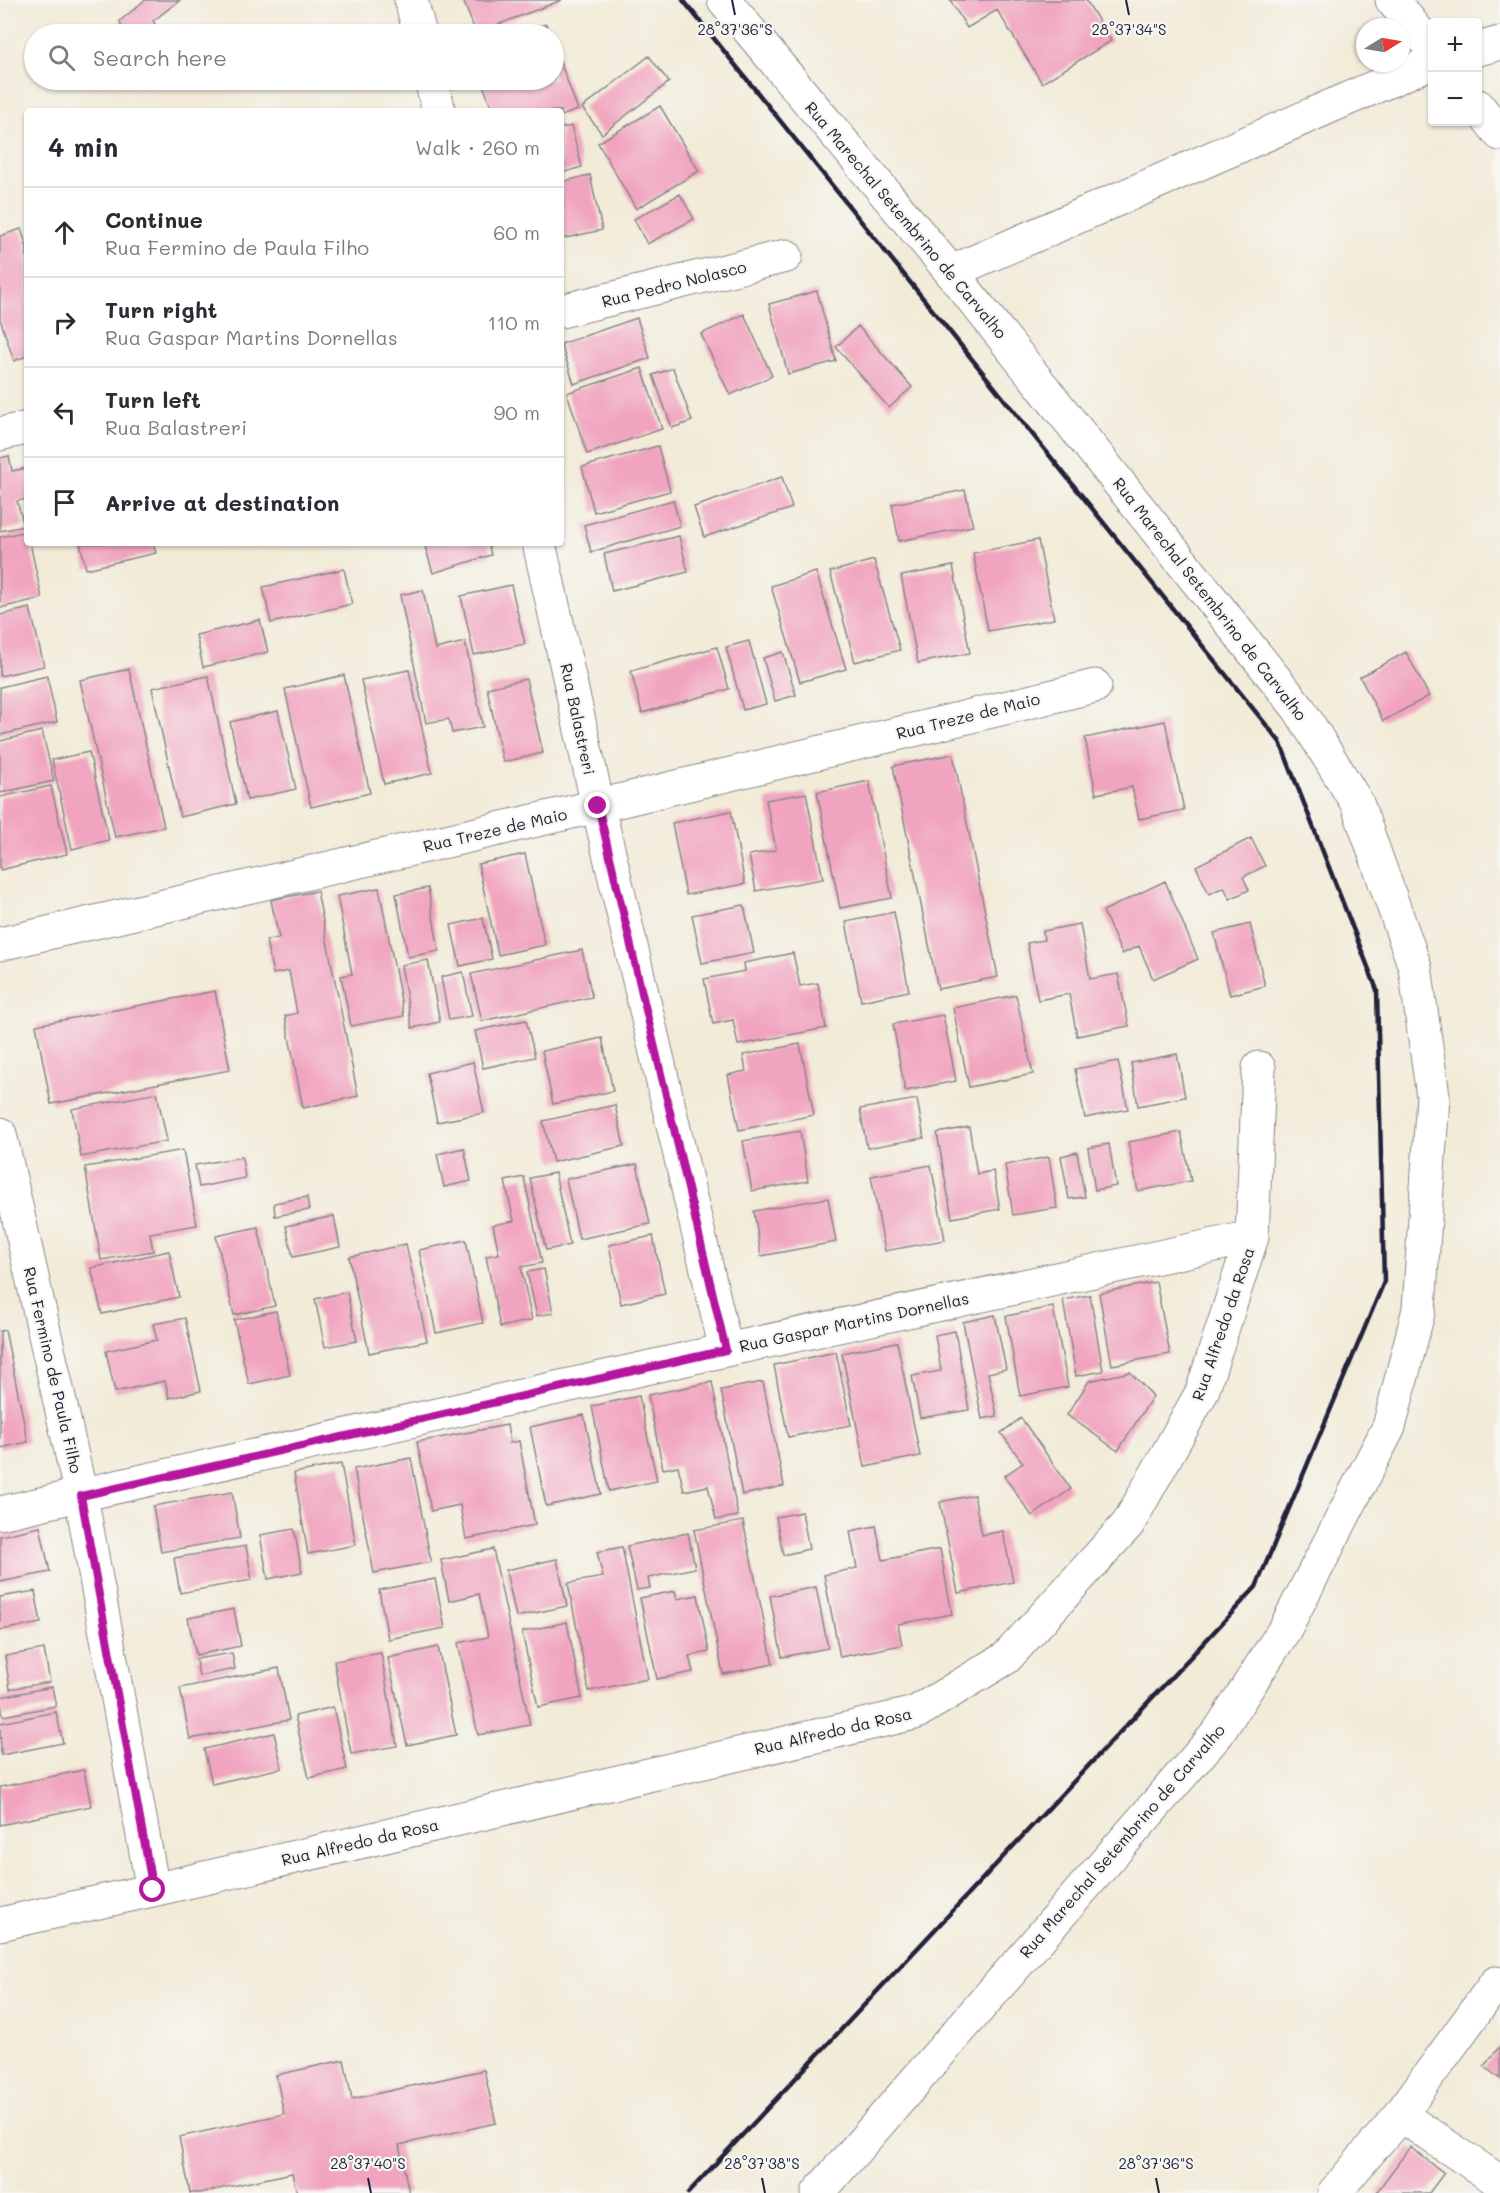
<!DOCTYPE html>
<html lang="en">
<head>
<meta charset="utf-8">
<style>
	body { margin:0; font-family:Mali,sans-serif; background:#f2f2f3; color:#2b2b33 }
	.controls { position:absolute; right:18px; top:18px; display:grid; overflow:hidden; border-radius:6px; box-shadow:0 2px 4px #0004 }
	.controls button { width:54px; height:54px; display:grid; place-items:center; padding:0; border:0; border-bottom:2px solid #e1e1e2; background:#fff; color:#2b2b33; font:30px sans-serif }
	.compass { position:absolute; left:1356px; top:18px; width:54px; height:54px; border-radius:50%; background:#fff; box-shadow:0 2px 4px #0004; rotate:79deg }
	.stop { position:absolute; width:18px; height:18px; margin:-14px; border:4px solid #b5179e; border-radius:50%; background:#fff }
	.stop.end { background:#b5179e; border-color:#fff; box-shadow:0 2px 6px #0008 }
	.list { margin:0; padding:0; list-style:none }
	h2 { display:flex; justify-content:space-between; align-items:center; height:78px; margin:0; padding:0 24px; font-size:26px }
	h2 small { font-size:20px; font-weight:400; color:#7c7c81 }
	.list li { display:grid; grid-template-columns:39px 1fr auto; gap:18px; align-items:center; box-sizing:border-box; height:90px; padding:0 24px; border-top:2px solid #e1e1e2 }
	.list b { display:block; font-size:22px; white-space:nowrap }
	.list p { margin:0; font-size:20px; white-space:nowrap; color:#7c7c81 }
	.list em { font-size:20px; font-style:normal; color:#7c7c81 }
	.icon { flex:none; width:33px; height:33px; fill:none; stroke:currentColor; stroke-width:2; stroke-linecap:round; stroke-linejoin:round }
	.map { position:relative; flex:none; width:1500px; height:2193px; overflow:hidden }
	.search { position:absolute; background:#fff; box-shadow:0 2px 4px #0004; left:24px; top:24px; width:540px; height:66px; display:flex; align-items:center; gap:15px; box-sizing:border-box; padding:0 21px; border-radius:33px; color:#7c7c81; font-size:22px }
	.panel { position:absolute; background:#fff; box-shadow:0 2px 4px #0004; left:24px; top:108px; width:540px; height:438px; border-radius:6px }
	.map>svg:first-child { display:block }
	.building { fill:#f1a4bf }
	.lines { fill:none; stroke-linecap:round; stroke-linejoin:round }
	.minor-casing { stroke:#8a868a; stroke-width:35 }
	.tertiary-casing { stroke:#8a868a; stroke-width:35 }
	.minor { stroke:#fff; stroke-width:33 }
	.tertiary { stroke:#fff; stroke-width:33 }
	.rail { stroke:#22223b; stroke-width:4.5 }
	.route { stroke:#b5179e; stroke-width:8 }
	.ticks { fill:none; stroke:#22223b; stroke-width:2 }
	.labels { text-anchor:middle; stroke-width:4.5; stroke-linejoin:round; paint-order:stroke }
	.street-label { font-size:16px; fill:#22223b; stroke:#f6f6f2 }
	.ticks-label { font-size:15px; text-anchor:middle; fill:#22223b; stroke:#f6f6f2; stroke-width:4.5; stroke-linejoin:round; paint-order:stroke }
</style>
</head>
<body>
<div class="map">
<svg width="1500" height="2193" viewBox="0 0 1500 2193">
	<rect width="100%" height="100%" fill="#f6f6f2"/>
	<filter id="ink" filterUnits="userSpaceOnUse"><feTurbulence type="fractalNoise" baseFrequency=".0167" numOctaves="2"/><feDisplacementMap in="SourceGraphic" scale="12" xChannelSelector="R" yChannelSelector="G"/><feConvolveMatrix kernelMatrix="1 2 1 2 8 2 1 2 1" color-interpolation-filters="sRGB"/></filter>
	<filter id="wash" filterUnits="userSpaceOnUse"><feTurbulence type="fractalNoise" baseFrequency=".008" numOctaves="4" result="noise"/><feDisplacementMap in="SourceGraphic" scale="24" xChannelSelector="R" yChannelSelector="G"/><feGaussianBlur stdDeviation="1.35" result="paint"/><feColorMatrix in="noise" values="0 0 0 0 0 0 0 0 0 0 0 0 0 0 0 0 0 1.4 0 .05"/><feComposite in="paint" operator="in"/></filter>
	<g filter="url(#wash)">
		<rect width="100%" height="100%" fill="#f2ebd8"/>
		<g id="blocks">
			<path class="building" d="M145 0H180L153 21 161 34H124L120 21Z
				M463 0H562L476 33Z
				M950 0H1086L1111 41 1042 83 997 10 967 28Z
				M546 24 550 34H518Z
				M554 45 578 110 561 116V111H493L481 80H554Z
				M649 56 669 82 602 134 582 108Z
				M660 106 699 171 636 209 598 143Z
				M571 126 582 167 561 173V128Z
				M590 175 602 230 561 239V182Z
				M680 194 694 219 647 244 634 219Z
				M21 229 27 247V356L14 361 0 319V236Z
				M817 291 836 361 788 374 769 304Z
				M744 314 772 376 730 395 701 334Z
				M637 318 650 358 574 384 561 344Z
				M858 326 912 387 889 408 836 347Z
				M642 368 662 429 587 454 567 393Z
				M673 368 692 421 672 428 653 375Z
				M658 446 670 491 594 512 582 467Z
				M9 456 12 471 27 468V499L17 501 24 526 0 531V458Z
				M782 477 792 508 704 537 694 507Z
				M965 490 973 526 899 541 892 504Z
				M673 500 680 526 591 552 584 525Z
				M27 531V543H30L42 598 0 608V537Z
				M679 536 688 572 612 591 604 554Z
				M1038 540 1054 619 988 631 973 553Z
				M80 543H153L156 553 86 569Z
				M424 543H488L491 555 433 573Z
				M874 560 900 650 855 662 830 572Z
				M953 566 970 653 918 663 901 576Z
				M344 569 352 604 271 623 263 587Z
				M816 572 846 669 800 682 771 586Z
				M511 585 525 644 474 655 461 596Z
				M423 590 435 649 465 642 483 727 452 733 449 719 426 723 400 595Z
				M30 608 44 666 0 676V615Z
				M260 620 268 652 203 667 196 635Z
				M749 641 766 704 743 710 726 647Z
				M717 647 729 689 642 713 631 671Z
				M783 652 796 695 775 701 763 658Z
				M1406 652 1429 696 1383 721 1360 677Z
				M129 669 164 827 115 837 80 680Z
				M409 670 432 773 384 784 361 680Z
				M344 675 370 793 311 807 285 689Z
				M47 676 57 722 0 735V687Z
				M208 676 236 804 180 817 152 688Z
				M526 679 543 753 503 762 487 688Z
				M278 711 296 789 247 800 230 722Z
				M1165 721 1184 810 1139 819 1132 787 1096 794 1085 738Z
				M42 731 54 781 0 793V741Z
				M89 752 109 840 72 849 52 760Z
				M953 754 998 977 938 989 893 766Z
				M869 781 892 898 840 908 817 792Z
				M51 786 67 854 0 870V797Z
				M806 793 823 879 756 891 749 855 776 850 766 800Z
				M731 811 745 884 686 895 672 823Z
				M1251 838 1265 866 1243 877 1249 890 1230 899 1224 887 1209 894 1196 866Z
				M525 854 545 945 498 955 478 864Z
				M1165 881 1198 959 1153 979 1139 946 1122 954 1103 911Z
				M379 888 404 1016 351 1026 341 976 352 974 337 896Z
				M428 888 439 951 408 957 396 894Z
				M317 891 358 1096 303 1108 285 1016 297 1013 289 971 273 974 266 940 279 938 271 900Z
				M744 905 754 953 702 963 692 915Z
				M894 912 909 991 861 1001 846 922Z
				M483 918 492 959 460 966 451 925Z
				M1080 924 1090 979 1118 974 1129 1026 1077 1036 1069 994 1038 1000 1027 943 1044 940 1043 931Z
				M1250 924 1265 986 1230 995 1214 933Z
				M582 950 592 997 482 1021 471 974Z
				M793 953 800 986 818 983 826 1028 738 1045 733 1020 713 1024 704 979 745 971 744 963Z
				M428 960 440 1022 412 1028 401 965Z
				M463 972 472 1016 449 1020 441 977Z
				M215 991 230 1070 51 1104 36 1025Z
				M1016 995 1033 1074 969 1087 953 1008Z
				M943 1015 956 1081 905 1091 893 1024Z
				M526 1020 535 1057 483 1068 475 1031Z
				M602 1038 613 1091 553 1104 542 1051Z
				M800 1044 814 1115 739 1130 728 1075 746 1071 743 1055Z
				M1177 1054 1185 1097 1138 1106 1131 1063Z
				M1118 1061 1128 1109 1085 1118 1075 1069Z
				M473 1062 484 1113 437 1122 427 1073Z
				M157 1093 167 1141 81 1157 72 1109Z
				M917 1099 924 1138 867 1148 860 1109Z
				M615 1105 624 1146 553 1162 543 1121Z
				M969 1127 977 1174 993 1171 1000 1209 952 1218 937 1133Z
				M800 1131 808 1181 752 1191 743 1141Z
				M1181 1132 1191 1181 1138 1191 1128 1142Z
				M1109 1144 1116 1186 1095 1190 1088 1148Z
				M464 1148 471 1181 444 1187 437 1154Z
				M183 1150 197 1225 150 1233 153 1251 101 1260 85 1167Z
				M1077 1152 1085 1197 1069 1199 1061 1156Z
				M242 1157 245 1178 199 1187 195 1165Z
				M1049 1157 1057 1208 1013 1215 1005 1165Z
				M637 1164 650 1224 579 1239 566 1179Z
				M931 1165 945 1240 885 1251 871 1176Z
				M555 1173 570 1245 546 1250 530 1178Z
				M524 1177 542 1263 521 1267 532 1320 500 1327 486 1256 499 1254 493 1225 514 1221 505 1181Z
				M307 1197 309 1210 275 1216 274 1203Z
				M828 1198 836 1242 761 1256 754 1211Z
				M334 1216 340 1247 293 1257 286 1226Z
				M258 1227 275 1306 234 1315 216 1236Z
				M653 1236 665 1294 621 1304 609 1245Z
				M466 1240 483 1323 436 1333 419 1250Z
				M406 1244 427 1341 369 1353 349 1257Z
				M169 1251 179 1297 102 1314 91 1268Z
				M544 1269 553 1313 537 1316 527 1272Z
				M1156 1282 1170 1354 1112 1365 1099 1293Z
				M347 1292 357 1341 325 1347 315 1299Z
				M1090 1295 1103 1371 1076 1376 1063 1300Z
				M1053 1307 1068 1387 1020 1396 1006 1316Z
				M276 1311 290 1375 249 1384 234 1320Z
				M995 1315 1006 1369 988 1373 997 1416 982 1419 963 1322Z
				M185 1318 201 1391 169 1398 165 1381 115 1392 106 1351 157 1340 153 1324Z
				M5 1330 28 1442 0 1448V1331Z
				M955 1331 969 1410 920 1418 912 1376 941 1371 935 1335Z
				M897 1342 920 1456 865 1467 842 1353Z
				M836 1352 851 1425 788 1437 774 1365Z
				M1130 1372 1153 1396 1118 1451 1067 1415 1089 1381Z
				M712 1382 738 1516 716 1520 708 1486 684 1491 678 1466 663 1469 648 1395Z
				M763 1382 784 1486 742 1495 721 1390Z
				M639 1396 657 1481 609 1491 592 1406Z
				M584 1415 601 1494 546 1506 530 1427Z
				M1021 1418 1071 1489 1032 1516 1004 1476 1023 1463 1001 1433Z
				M507 1425 510 1443 519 1441 535 1525 466 1539 460 1505 431 1511 417 1442Z
				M411 1458 431 1562 374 1573 354 1469Z
				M341 1464 356 1545 308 1554 294 1473Z
				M232 1492 240 1538 161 1552 153 1506Z
				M974 1495 982 1535 1003 1531 1013 1582 958 1593 940 1502Z
				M802 1512 809 1549 783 1555 776 1517Z
				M743 1521 773 1664 723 1674 694 1530Z
				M876 1526 883 1560 940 1549 952 1614 898 1624 902 1645 840 1657 824 1575 857 1568 850 1531Z
				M40 1527 50 1572 0 1582V1536Z
				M294 1529 302 1572 268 1579 260 1535Z
				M688 1533 695 1568 648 1578 650 1588 637 1590 627 1546Z
				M246 1546 252 1580 180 1593 174 1558Z
				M622 1547 648 1679 589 1691 568 1583 603 1577 597 1552Z
				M493 1549 530 1725 478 1735 458 1643 488 1637 479 1594 449 1601 441 1560Z
				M557 1559 567 1606 516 1617 506 1570Z
				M435 1579 445 1628 388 1639 379 1590Z
				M816 1587 828 1648 782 1657 770 1596Z
				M35 1591 41 1623 0 1630V1597Z
				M675 1591 677 1599 698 1595 709 1652 689 1656 693 1672 657 1679 640 1598Z
				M234 1609 241 1646 196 1655 188 1618Z
				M567 1622 582 1698 538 1707 522 1632Z
				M438 1647 456 1735 407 1745 388 1658Z
				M44 1649 50 1682 10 1689 5 1656Z
				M232 1653 235 1669 199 1676 196 1659Z
				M381 1653 397 1746 351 1754 334 1661Z
				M279 1668 289 1720 190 1739 180 1688Z
				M52 1687 56 1706 3 1716 0 1697Z
				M333 1707 347 1769 309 1778 295 1716Z
				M56 1712 63 1743 1 1755 0 1723Z
				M274 1733 282 1768 212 1784 204 1749Z
				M84 1770 91 1806 0 1825V1787Z
				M1500 2046V2079L1484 2066Z
				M344 2060 352 2099 484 2070 496 2123 399 2145 409 2193H297L292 2173 200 2193H190L179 2137 284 2114 276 2075Z
				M1410 2147 1444 2173 1429 2193H1376Z"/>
		</g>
	</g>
	<g filter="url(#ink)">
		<use href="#blocks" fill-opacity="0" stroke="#8a868a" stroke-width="1.5"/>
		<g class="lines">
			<g class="minor-casing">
				<path id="minor" d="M411 0 420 34
					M1392 0 1432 48
					M1478 49 1500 43
					M431 80 439 111
					M1478 106 1500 134
					M951 272 1432 62
					M561 311 786 256
					M0 434 27 428
					M539 543 598 806 726 1350
					M0 944 598 806 1095 686
					M0 1134 81 1496 153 1890
					M0 1513 726 1350 1252 1237
					M0 1924 153 1890 915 1713 1006 1658 1128 1524 1202 1392 1252 1237 1259 1068
					M1400 2115 1500 2182
					M1334 2193 1400 2115 1496 1983"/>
			</g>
			<g class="tertiary-casing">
				<path id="tertiary" d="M724 0 951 272 1299 709 1357 803 1415 967 1433 1096 1419 1309 1389 1427 1285 1629 1218 1733 818 2193"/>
			</g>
			<use href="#minor" class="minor"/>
			<use href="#tertiary" class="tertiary"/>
			<path class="rail" d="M683 0 1280 742 1377 990 1384 1282 1256 1587 688 2193"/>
		</g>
	</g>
	<g class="lines" filter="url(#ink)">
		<path class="route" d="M153 1890 81 1496 726 1350 598 806"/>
	</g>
	<path class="ticks" d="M732 0 735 15M1126 0 1129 15M368 2178 371 2193M762 2178 765 2193M1156 2178 1159 2193"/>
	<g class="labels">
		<g class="street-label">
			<text transform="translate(906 220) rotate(50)" y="6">Rua Marechal Setembrino de Carvalho</text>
			<text transform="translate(674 284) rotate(-14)" y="6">Rua Pedro Nolasco</text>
			<text transform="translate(1210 599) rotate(52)" y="6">Rua Marechal Setembrino de Carvalho</text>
			<text transform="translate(968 716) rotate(-14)" y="6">Rua Treze de Maio</text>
			<text transform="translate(578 719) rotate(78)" y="6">Rua Balastreri</text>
			<text transform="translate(495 830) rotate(-13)" y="6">Rua Treze de Maio</text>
			<text transform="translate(854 1322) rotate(-12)" y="6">Rua Gaspar Martins Dornellas</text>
			<text transform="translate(1223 1324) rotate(-71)" y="6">Rua Alfredo da Rosa</text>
			<text transform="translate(53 1370) rotate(77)" y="6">Rua Fermino de Paula Filho</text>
			<text transform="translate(833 1731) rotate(-13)" y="6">Rua Alfredo da Rosa</text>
			<text transform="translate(1122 1841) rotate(-49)" y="6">Rua Marechal Setembrino de Carvalho</text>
			<text transform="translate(360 1842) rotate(-13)" y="6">Rua Alfredo da Rosa</text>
		</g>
	</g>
	<g class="ticks-label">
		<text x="735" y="35">28°37'36"S</text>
		<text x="1129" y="35">28°37'34"S</text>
		<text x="368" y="2169">28°37'40"S</text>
		<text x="762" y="2169">28°37'38"S</text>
		<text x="1156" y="2169">28°37'36"S</text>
	</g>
</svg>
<div class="controls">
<button>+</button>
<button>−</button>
</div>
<svg class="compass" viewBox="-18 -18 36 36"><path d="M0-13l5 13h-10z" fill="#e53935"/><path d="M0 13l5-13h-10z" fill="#7c7c81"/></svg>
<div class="stop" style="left:153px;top:1890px"></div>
<div class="stop end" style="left:598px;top:806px"></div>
<div class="search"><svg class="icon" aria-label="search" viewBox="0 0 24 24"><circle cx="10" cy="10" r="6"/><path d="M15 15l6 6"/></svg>Search here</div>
<section class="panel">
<h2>4 min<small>Walk · 260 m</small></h2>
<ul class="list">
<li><svg class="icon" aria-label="ahead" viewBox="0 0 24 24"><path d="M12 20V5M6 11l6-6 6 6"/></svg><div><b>Continue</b><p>Rua Fermino de Paula Filho</p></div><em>60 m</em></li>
<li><svg class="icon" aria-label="right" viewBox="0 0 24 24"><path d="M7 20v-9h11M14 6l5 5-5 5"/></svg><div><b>Turn right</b><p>Rua Gaspar Martins Dornellas</p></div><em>110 m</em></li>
<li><svg class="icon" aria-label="left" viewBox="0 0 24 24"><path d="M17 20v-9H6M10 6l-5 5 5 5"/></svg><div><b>Turn left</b><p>Rua Balastreri</p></div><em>90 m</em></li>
<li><svg class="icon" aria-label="arrive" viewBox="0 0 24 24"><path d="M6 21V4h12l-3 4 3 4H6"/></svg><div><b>Arrive at destination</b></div></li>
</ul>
</section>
</div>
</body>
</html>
